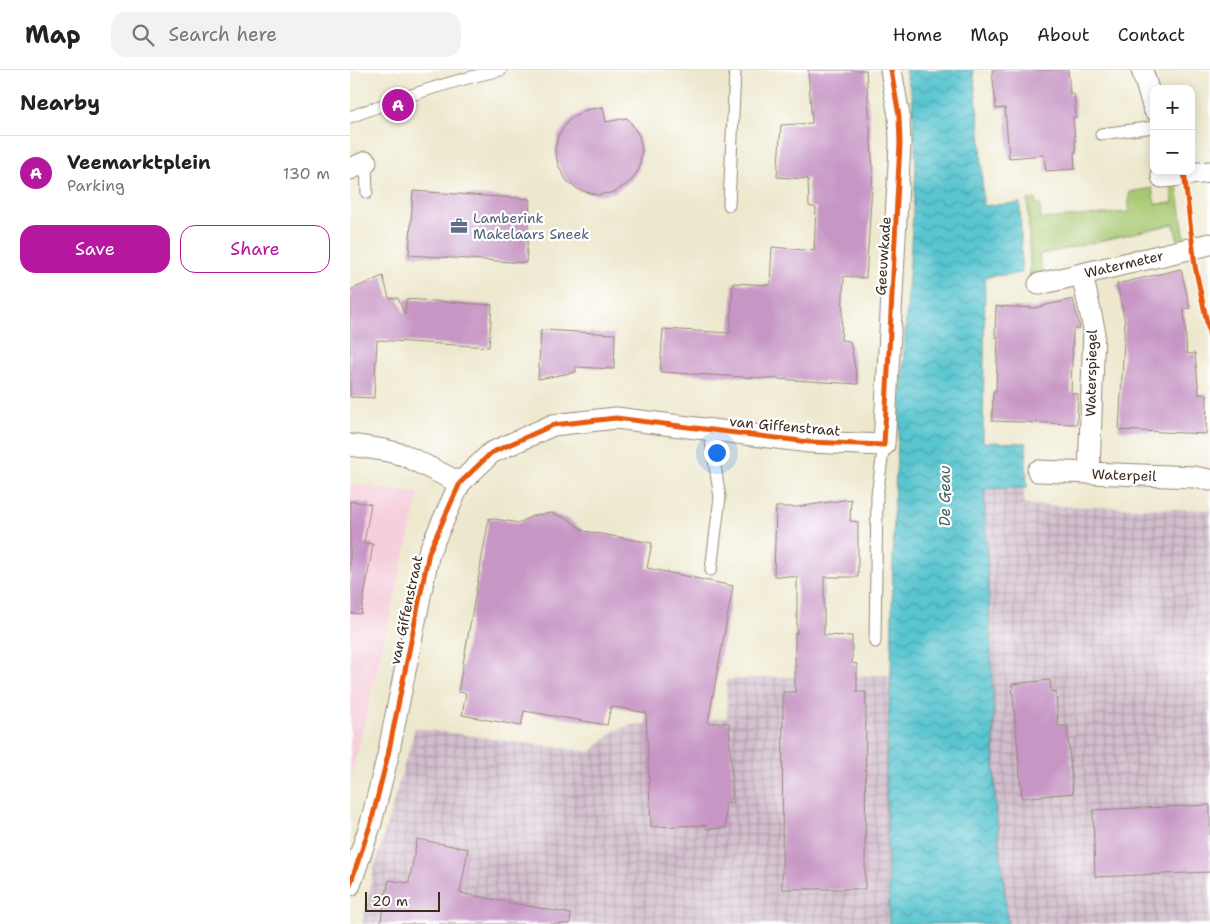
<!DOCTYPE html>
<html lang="en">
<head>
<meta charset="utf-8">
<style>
	body { margin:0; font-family:"Shantell Sans",sans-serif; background:#f2f2f2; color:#222 }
	.controls { position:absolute; right:15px; top:15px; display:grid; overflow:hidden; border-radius:10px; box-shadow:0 2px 12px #0003 }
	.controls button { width:45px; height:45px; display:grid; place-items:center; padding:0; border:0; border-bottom:1px solid #e0e0e0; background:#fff; color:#222; font:25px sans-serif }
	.scale { position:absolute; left:15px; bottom:12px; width:75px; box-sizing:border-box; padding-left:5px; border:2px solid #3b2a1e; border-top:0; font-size:14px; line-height:18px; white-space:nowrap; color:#3b2a1e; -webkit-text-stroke:4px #fff; paint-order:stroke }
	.you { position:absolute; left:366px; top:382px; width:18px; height:18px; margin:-12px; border:4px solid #fff; border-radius:50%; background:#1a73e8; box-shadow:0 0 0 8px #1a73e833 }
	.badge { display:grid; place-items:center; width:32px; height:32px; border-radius:50%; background:#b5179e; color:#fff; font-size:16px; font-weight:700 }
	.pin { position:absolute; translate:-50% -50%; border:2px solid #fff; box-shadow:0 1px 5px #0006 }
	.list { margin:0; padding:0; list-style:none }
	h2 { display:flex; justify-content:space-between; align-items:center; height:65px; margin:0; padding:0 20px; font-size:21px }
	h2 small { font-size:16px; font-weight:400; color:#767676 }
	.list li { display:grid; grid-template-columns:32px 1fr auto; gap:15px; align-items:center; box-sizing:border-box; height:75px; padding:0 20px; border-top:1px solid #e0e0e0 }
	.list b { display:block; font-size:19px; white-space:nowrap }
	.list p { margin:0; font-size:16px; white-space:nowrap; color:#767676 }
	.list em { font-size:16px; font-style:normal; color:#767676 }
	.actions { display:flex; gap:10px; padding:15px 20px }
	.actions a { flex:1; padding:11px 0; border:1px solid #b5179e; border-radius:15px; text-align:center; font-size:18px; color:#b5179e }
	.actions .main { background:#b5179e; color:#fff }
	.icon { flex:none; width:28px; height:28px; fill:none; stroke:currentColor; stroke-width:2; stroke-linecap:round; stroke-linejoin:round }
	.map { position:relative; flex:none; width:860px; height:854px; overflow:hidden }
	header { display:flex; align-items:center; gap:30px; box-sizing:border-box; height:70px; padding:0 25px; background:#fff; border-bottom:1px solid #e0e0e0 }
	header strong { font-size:24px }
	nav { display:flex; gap:28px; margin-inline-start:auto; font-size:18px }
	.search { width:350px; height:45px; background:#f2f2f2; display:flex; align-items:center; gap:12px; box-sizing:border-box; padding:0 18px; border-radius:15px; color:#767676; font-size:19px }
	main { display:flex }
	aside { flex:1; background:#fff }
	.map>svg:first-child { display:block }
	.built { fill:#f5cfdc }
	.industrial { fill:url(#industrial-grid) }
	.grass { fill:#a8c871; stroke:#727948 }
	.water { fill:url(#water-waves); stroke:#4a7877 }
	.building { fill:#c796c5 }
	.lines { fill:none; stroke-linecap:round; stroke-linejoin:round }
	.service-casing { stroke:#948976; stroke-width:13 }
	.minor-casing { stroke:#948976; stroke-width:23 }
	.service { stroke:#fff; stroke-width:11 }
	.minor { stroke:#fff; stroke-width:21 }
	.cycleway-casing { stroke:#fff; stroke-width:8 }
	.cycleway { stroke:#e8590c; stroke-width:5 }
	.labels { text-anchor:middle; stroke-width:4.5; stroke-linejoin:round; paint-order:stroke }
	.service-label { font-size:14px; fill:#4e5e75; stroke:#fff; text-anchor:start }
	.street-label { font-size:14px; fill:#3b2a1e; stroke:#fff }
	.water-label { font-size:15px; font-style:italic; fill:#45605c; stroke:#fff }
</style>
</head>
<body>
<header>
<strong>Map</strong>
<div class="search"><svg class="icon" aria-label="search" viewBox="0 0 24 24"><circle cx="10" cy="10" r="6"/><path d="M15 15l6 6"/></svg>Search here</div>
<nav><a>Home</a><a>Map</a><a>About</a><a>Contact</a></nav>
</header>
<main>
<aside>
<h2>Nearby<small></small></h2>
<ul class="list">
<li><span class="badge">A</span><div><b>Veemarktplein</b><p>Parking</p></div><em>130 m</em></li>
</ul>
<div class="actions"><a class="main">Save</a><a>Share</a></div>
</aside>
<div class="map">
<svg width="860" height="854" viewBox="0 0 860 854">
	<defs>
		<pattern id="industrial-grid" width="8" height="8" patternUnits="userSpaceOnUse" patternTransform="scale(1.25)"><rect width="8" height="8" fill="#d1bdcc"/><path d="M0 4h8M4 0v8" fill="none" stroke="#ab9aa5"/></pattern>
		<pattern id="water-waves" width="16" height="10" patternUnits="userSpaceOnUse" patternTransform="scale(1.25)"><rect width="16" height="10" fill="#58c5d0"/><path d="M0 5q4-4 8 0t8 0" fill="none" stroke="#4aa0a8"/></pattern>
	</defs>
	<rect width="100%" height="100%" fill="#fff"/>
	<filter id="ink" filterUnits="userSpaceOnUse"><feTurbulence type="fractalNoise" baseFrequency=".02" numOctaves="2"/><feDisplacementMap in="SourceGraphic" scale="10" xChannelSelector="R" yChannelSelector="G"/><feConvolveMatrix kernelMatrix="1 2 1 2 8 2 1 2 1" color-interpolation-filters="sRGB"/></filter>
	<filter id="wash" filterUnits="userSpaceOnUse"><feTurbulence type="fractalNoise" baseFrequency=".0096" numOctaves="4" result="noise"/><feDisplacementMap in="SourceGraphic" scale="20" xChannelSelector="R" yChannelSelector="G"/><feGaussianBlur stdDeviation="1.12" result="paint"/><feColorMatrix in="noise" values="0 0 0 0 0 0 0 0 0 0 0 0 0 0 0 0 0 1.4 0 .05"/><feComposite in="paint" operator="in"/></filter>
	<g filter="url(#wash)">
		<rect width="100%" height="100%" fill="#ede8cd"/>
		<path class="built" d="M0 414 69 424 0 712Z"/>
		<path class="industrial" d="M623 410H674V435L860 440V854H632Z
			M562 605 560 854H12L24 799 65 658 240 682 266 660 282 655 377 648 376 610 425 607Z"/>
		<path class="grass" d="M827 115 835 171 828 172 824 154 689 185 693 203 680 204 678 130 686 129V134H690L691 149 779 142V122L802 118 805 134 823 133 821 116Z"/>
		<path class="water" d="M555 0H623L631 72 633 136 670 133 672 203 635 207 633 372 676 373 677 418 634 419 643 625 645 730 658 854H539L536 703 541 600 544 433 566 98 562 26Z"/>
		<g id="blocks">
			<path class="building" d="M458 0H516L523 101 516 208 494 206 491 270 500 271 508 314 310 302 313 259 380 263 383 213 420 215 422 177 464 181 466 138 459 136 458 109 427 107 431 55 462 53Z
				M642 0H718L720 24H724L726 47H723L726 82H724L725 99 696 101 694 85 659 88 655 38 646 39Z
				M253 37 256 52 277 48 281 53 289 66 292 80 289 99 281 111 265 122 247 125 229 120 217 111 208 95 205 80 208 66 219 50 235 40Z
				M63 121 180 129 176 193 59 185Z
				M831 199 840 238 834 239 837 284 845 283 849 324H857L856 364 769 360 775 252 767 214Z
				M33 206 39 228H48L55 245 56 229 142 235 139 277 27 270 24 328 0 327V220Z
				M723 229 730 258 723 260 721 323 728 324 727 354 642 351 643 321H646L648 267H645L646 236 684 238Z
				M191 260 265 264 264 299 226 297V302L188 309Z
				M501 429 500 451 508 452V507H474V565L502 566V593L507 594V622H516L515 819H432L433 622H445V563H447V507L424 506 426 437H446Z
				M0 431 21 434 14 473 23 474 11 544 0 543Z
				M201 443 218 449 234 461 302 473 297 498 383 516 358 653H379L383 733H375L376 758 356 759V755L301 757 296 643 261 636 257 655 174 641 171 656 112 645 116 623 108 622 139 448 169 453 182 446Z
				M700 610 701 622 706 621 708 656H717L723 723 672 728 662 614Z
				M860 735V802L745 807 743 740Z
				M67 769 118 779 110 823 221 844 220 854H30L39 810 59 813Z"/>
		</g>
	</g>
	<g filter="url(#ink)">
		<use href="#blocks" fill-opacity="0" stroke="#948976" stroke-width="1"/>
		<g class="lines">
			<g class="service-casing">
				<path id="service" d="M0 47C50 28 99 11 151 0
					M751 64 804 57
					M16 92 17 123
					M379 135 385 0
					M359 360 370 427 361 500
					M525 572 527 425 534 375"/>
			</g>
			<g class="minor-casing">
				<path id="minor" d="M792 0 804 39
					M0 99 16 92
					M812 101V107L860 102
					M732 204 744 259 739 403
					M689 214 860 174
					M0 375 34 380 54 385 110 413
					M688 401 844 407 860 410
					M0 815 21 753 38 685 79 482 110 413 141 383 203 355 266 348 459 372 534 375 550 74 549 46 541 0"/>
			</g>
			<use href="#service" class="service"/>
			<use href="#minor" class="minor"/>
			<g class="cycleway-casing">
				<path id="cycleway" d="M834 101 845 196 860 267
					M0 815 21 753 38 685 79 482 110 413 141 383 203 355 266 348 459 372 534 375 550 74 549 46 541 0"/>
			</g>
			<use href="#cycleway" class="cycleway"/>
		</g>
	</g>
	<defs>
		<g id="office-bare" transform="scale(1.35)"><path d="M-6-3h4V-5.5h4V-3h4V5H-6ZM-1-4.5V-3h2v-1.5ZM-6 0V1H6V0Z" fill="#5c6f8a" stroke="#fff" stroke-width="2.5" paint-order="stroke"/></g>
	</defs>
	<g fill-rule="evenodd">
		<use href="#office-bare" x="109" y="156"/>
	</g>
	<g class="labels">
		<g class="service-label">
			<text x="123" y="153">Lamberink<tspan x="123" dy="16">Makelaars Sneek</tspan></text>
		</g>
		<g class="street-label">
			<text transform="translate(533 186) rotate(-86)" y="5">Geeuwkade</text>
			<text transform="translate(774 194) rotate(-13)" y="5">Watermeter</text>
			<text transform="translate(741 303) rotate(-89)" y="5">Waterspiegel</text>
			<text transform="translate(435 356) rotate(5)" y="5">van Giffenstraat</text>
			<text transform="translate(774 405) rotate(2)" y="5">Waterpeil</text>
			<text transform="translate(56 540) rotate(-78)" y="5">van Giffenstraat</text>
		</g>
		<g class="water-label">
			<text transform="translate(595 426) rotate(-90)" y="5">De Geau</text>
		</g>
	</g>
</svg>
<div class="controls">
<button>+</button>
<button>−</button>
</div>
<div class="scale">20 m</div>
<div class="you"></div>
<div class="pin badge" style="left:48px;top:35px">A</div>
</div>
</main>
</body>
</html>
